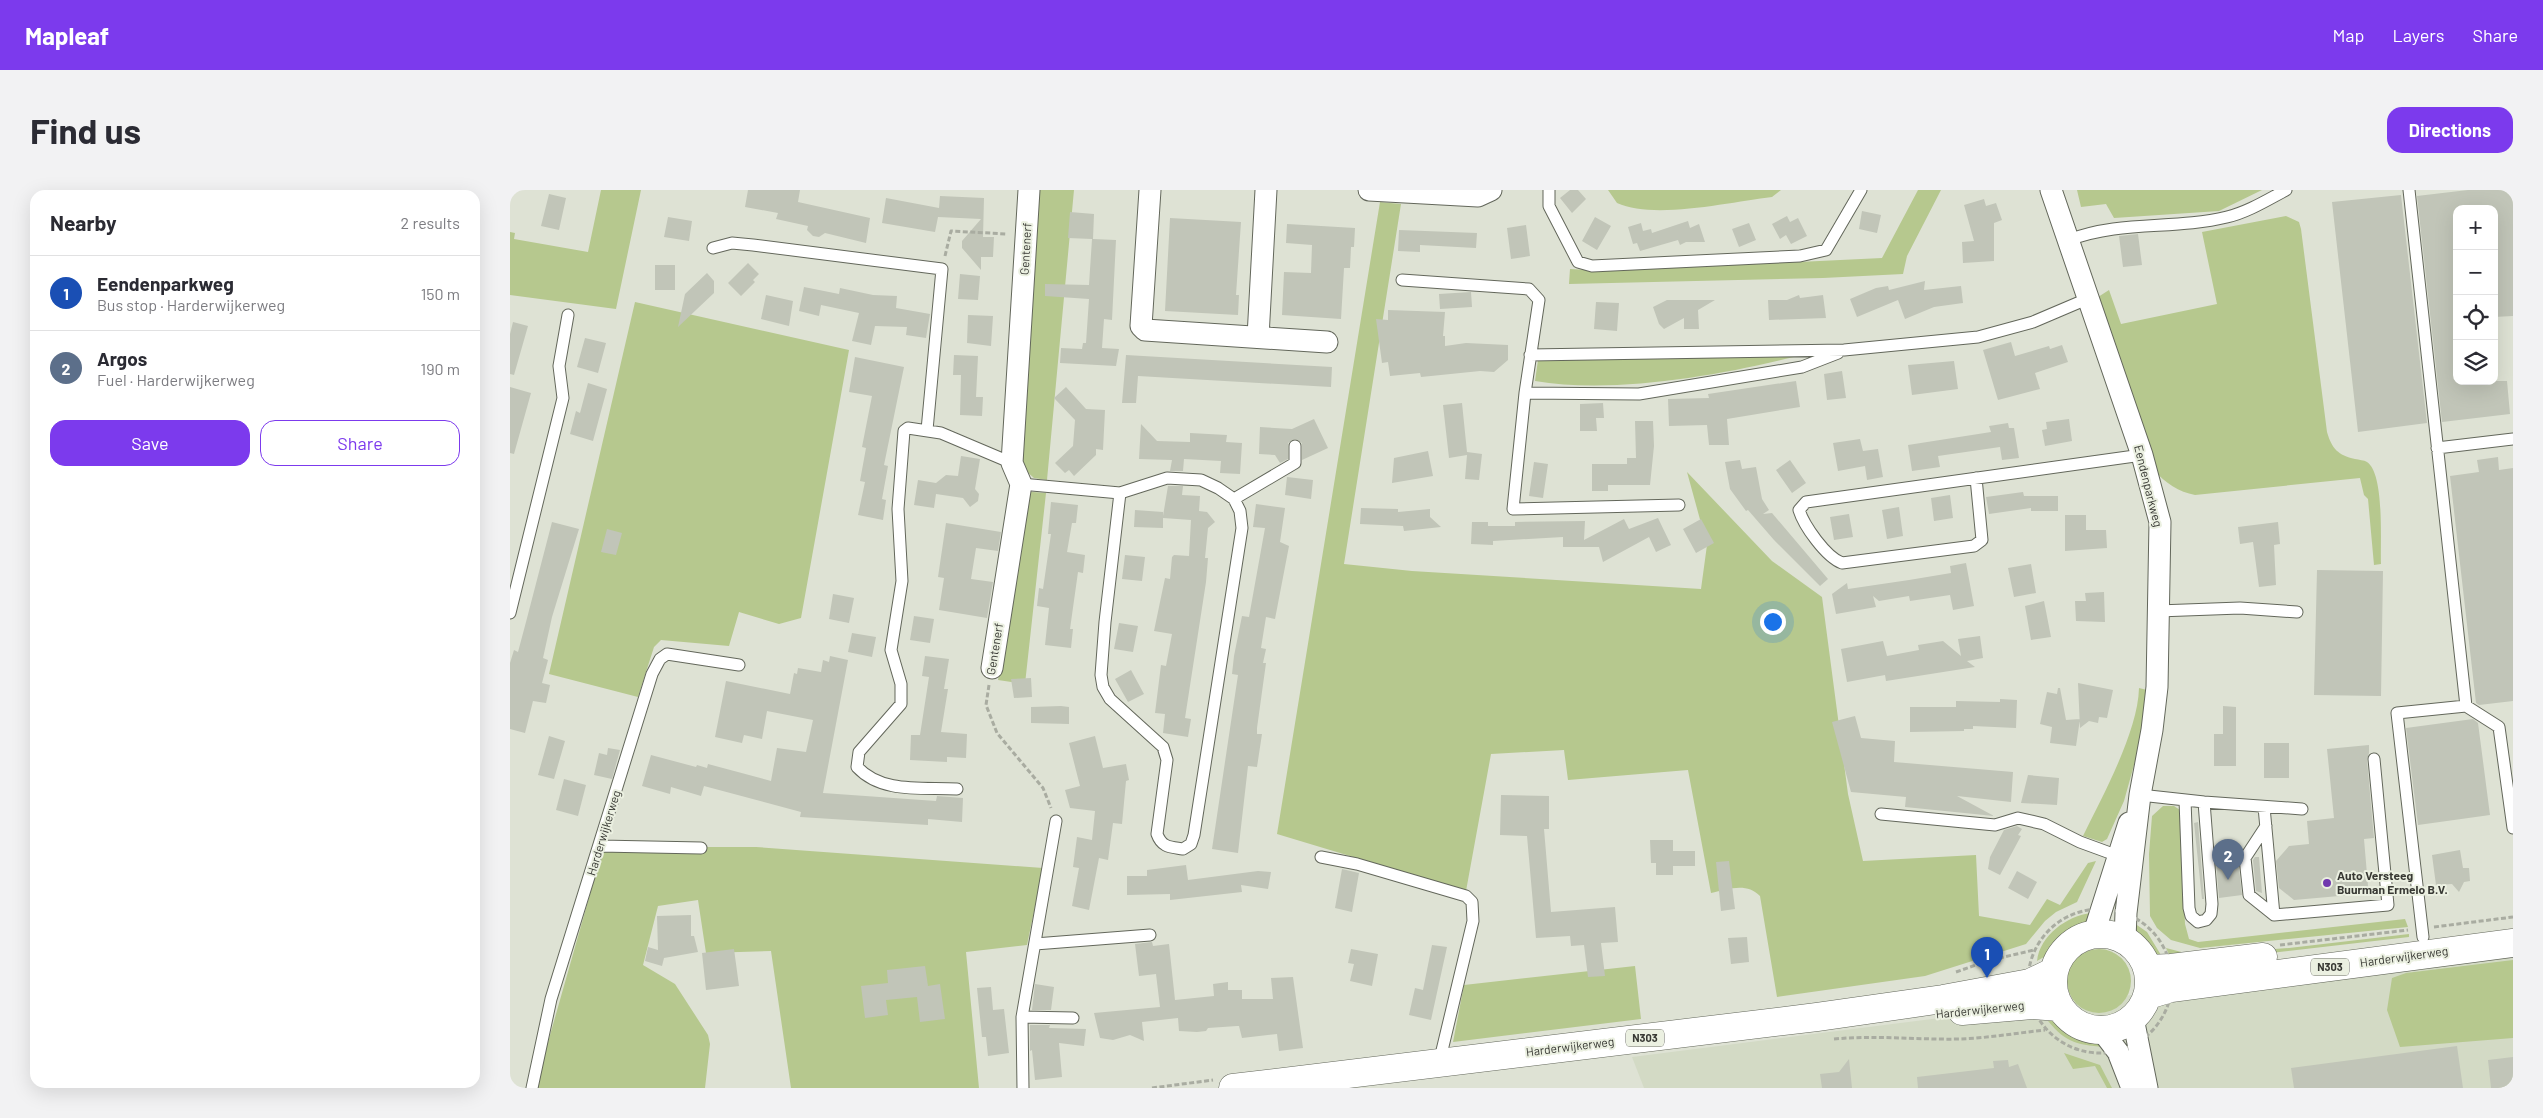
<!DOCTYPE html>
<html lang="en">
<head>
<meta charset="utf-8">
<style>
	body { margin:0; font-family:Barlow,sans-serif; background:#f2f2f3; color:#2b2b33 }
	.controls { position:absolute; right:15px; top:15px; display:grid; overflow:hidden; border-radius:10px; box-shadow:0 5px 20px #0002 }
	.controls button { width:45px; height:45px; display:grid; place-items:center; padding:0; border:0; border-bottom:1px solid #e1e1e2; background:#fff; color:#2b2b33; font:25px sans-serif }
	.you { position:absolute; left:1262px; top:431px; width:18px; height:18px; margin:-12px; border:4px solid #fff; border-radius:50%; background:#1a73e8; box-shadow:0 0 0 8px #1a73e833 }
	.badge { display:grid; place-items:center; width:32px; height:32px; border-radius:50%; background:#7c3aed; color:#fff; font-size:16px; font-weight:700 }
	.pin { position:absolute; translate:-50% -41px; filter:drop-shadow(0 1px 2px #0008) }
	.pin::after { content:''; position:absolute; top:26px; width:18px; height:15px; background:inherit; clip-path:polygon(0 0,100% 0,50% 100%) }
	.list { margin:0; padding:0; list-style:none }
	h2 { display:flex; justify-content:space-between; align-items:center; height:65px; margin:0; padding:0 20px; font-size:21px }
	h2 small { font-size:16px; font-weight:400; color:#7c7c81 }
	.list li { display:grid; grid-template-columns:32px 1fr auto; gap:15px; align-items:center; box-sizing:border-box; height:75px; padding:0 20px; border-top:1px solid #e1e1e2 }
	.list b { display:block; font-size:19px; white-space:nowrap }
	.list p { margin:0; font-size:16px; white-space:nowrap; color:#7c7c81 }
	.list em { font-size:16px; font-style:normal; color:#7c7c81 }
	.actions { display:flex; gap:10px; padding:15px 20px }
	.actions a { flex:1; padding:11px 0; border:1px solid #7c3aed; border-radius:15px; text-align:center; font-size:18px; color:#7c3aed }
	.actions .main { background:#7c3aed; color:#fff }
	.icon { flex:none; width:28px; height:28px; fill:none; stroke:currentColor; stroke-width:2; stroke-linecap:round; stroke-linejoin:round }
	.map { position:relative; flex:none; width:2003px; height:898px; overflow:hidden; border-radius:15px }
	header { display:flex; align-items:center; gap:30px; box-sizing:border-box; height:70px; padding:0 25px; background:#7c3aed; color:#fff }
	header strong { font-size:24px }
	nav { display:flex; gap:28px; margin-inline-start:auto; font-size:18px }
	.intro { display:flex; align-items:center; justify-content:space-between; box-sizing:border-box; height:120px; padding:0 30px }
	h1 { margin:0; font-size:35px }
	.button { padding:12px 22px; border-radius:15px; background:#7c3aed; color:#fff; font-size:18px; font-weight:700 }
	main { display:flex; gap:30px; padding:0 30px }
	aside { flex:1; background:#fff; border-radius:15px; box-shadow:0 5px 20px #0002 }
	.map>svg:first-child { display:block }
	.built { fill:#d3dac5 }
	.green { fill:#b6c88e }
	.building { fill:#c1c5b8 }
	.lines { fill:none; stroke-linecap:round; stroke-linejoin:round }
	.service-casing { stroke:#63675b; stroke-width:13 }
	.minor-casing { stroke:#63675b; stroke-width:23 }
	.primary-casing { stroke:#63675b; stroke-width:29 }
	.path { stroke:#a9aca1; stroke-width:3; stroke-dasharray:5 2.5; stroke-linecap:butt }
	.service { stroke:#fff; stroke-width:11 }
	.minor { stroke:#fff; stroke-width:21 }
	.primary { stroke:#fff; stroke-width:28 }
	.poi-dot { fill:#7038ae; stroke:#ebf0e1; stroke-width:2 }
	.labels { text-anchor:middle; stroke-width:4; stroke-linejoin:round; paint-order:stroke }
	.shield { fill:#ebf0e1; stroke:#6e7068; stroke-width:1 }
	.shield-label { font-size:11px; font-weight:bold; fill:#383934 }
	.street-label { font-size:12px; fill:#383934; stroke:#ebf0e1 }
	.poi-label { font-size:12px; font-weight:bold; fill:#383934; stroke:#ebf0e1; text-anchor:start }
</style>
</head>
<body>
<header>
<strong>Mapleaf</strong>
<nav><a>Map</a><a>Layers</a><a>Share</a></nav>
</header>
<div class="intro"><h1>Find us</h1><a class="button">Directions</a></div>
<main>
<aside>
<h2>Nearby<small>2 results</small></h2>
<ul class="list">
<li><span class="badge" style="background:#1a4fb4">1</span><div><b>Eendenparkweg</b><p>Bus stop · Harderwijkerweg</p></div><em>150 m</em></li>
<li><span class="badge" style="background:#5c6f8a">2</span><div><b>Argos</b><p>Fuel · Harderwijkerweg</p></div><em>190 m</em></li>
</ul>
<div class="actions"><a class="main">Save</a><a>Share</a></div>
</aside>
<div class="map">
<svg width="2003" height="898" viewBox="0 0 2003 898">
	<rect width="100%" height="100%" fill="#dee2d4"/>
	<path class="built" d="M2003 760V898H1134L1122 867 1485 821Z"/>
	<path class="green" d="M91 0H131L106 119 0 105V42L5 43 4 49 78 62Z
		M527 0H564L537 290 524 288 508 274Z
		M1098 0H1271L1262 7C1220 12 1144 30 1107 13Z
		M1408 0H1431L1397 66 1393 84 1313 88 1059 94 1060 79 1098 81 1372 68Z
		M1567 0H1752L1709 21 1604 28 1596 14 1571 17Z
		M870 12 891 14 834 374 902 381 1191 399 1197 355 1177 282 1262 371 1312 407 1338 604 1353 671 1466 665 1469 726 1520 735 1537 709 1550 715 1578 673 1586 671 1567 712 1546 722 1535 731 1516 754 1415 786 1267 807 1250 706C1237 692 1218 699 1201 703L1178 580 1058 590 1054 560 981 564 956 701 767 644Z
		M1776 26 1789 32 1791 39 1817 242C1822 259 1828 265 1845 269 1849 270 1854 270 1857 272 1875 284 1870 353 1871 374L1864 375 1858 309 1854 305 1850 288 1685 305C1669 302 1655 293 1644 280L1585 109 1599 100 1611 134 1707 114 1692 42Z
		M125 112 339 160 291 428 269 434 229 422 219 456 151 450 144 457 128 507 39 484Z
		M1029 163H1299C1220 184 1106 205 1025 191Z
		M510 301 536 303 515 494 488 490 499 436Z
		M1629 498 1637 500 1632 546 1614 611 1597 649 1592 652 1573 646C1592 607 1628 542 1629 498Z
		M1653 616H1664L1670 620 1675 734 1679 749 1688 752 1895 729 1898 737 1690 758 1661 750 1647 738 1640 726 1639 664 1642 626Z
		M97 657H246L533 678 517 755 456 762 469 898H281L261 761 196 763 188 710 148 716 133 775 165 794 198 845 200 854 195 898H25L90 669Z
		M1581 723 1576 736C1557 745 1545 762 1527 771 1530 745 1557 726 1581 723Z
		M1624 733 1637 742 1654 770C1637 764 1625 752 1624 733Z
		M1899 744V747L1682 772 1662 771 1656 758 1683 765 1779 758Z
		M1557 791a32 32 0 1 1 64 0a32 32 0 1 1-64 0Z
		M2003 770V848L1890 857 1877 820 1882 788 1896 783Z
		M1125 776 1131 829 943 852 954 795Z
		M1535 827 1548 829 1572 843 1584 845 1594 857C1565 855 1553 851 1535 827Z
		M1554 863 1590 875 1602 898H1597L1585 876 1563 879Z"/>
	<path class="building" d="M238 0H290L288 12 360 28 356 53 315 43 309 47 303 46 297 40 298 36 266 29 268 23 235 17Z
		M1060 0H1068L1076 9 1062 23 1050 8Z
		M1958 0H2003V126L1984 127V19H1947V191H1997L2000 224 1932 232 1907 6Z
		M39 4 56 8 49 40 31 36Z
		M1891 5 1917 233 1848 242 1822 12Z
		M430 6 474 8 473 47H484L483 67H471V80L452 58V51L471 29 428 27 425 42 372 33 376 8 429 18Z
		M1474 9 1476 16 1486 13 1492 30 1484 33V71L1453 73 1452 52 1464 51 1454 15Z
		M1352 21 1371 25 1367 43 1349 39Z
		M560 22 584 24 583 49 606 50 602 130 594 129 592 158 609 159 606 176 550 173 551 158 572 159 573 153H576L579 109 535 106V94L579 95 582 49 558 48Z
		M1277 26 1280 32 1288 28 1297 46 1281 54 1276 45 1270 49 1262 34Z
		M158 27 182 31 179 51 154 47Z
		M1085 27 1101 36 1087 60 1072 51Z
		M660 28 731 32 726 105H729L728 125 655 121Z
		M1178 31 1180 38 1189 34 1195 52H1176L1170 55 1168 50 1130 61 1127 53 1123 54 1118 37 1131 33 1133 41 1141 39 1142 43Z
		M1239 33 1246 50 1229 57 1222 39Z
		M777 34 845 38 844 57H841L840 78H834L831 129 772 125 774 82 801 83 802 55 776 53Z
		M1016 35 1020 66 1001 69 997 38Z
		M889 40 967 43 966 58 910 55V62L888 61Z
		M1628 44 1632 75 1613 77 1609 46Z
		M238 73 249 84 243 90 245 92 231 106 218 93Z
		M145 75H165V100H145Z
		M197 83 204 91V103L168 137 175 104Z
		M450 84 470 86 468 110 448 109Z
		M1415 91 1414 100 1451 96 1453 113 1424 117 1395 129 1388 110 1347 127 1340 109 1366 98 1378 96 1379 100Z
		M294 97 329 104 330 98 363 105 387 106 386 118 420 124 416 148 396 145 397 137 365 136 361 155 342 151 349 123 311 115 309 126 289 121Z
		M961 102 962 117 930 119 929 104Z
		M256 105 283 111 279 136 251 129Z
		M1289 105 1290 108 1313 105 1316 128 1259 130 1258 110H1277Z
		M1157 110H1205L1188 120 1189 139H1174V128L1154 139 1149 134 1143 117Z
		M1086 112 1109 113 1107 141 1084 139Z
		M878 120 935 122 933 146H935V156L956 153 998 155V170L984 182 970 181 911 187 910 183 880 186 878 172 872 173 866 129 878 130Z
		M458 125 483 126 481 156 457 153Z
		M3 132 18 136 4 185 0 184V144Z
		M75 148 96 153 88 183 67 177Z
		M1501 152 1505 166 1539 156 1540 159 1552 155 1558 172 1525 183 1530 199 1488 210 1473 160Z
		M444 165 468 166 466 207H473L472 226 450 225 451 185H443Z
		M616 165 822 177 821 197 628 186 626 213H612Z
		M345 167 394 177 374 275 378 276 372 309 376 310 373 330 348 325 355 292 350 291 356 258 352 257 362 206 339 202Z
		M1444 171 1448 199 1402 205 1398 175Z
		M1332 181 1336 208 1317 210 1314 184Z
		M1286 191 1290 217 1217 229 1219 255H1199L1197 235 1159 236 1158 209 1199 208 1198 204Z
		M78 193 97 199 83 251 60 244 66 221 70 223Z
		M0 197 21 203 4 264 0 263Z
		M556 197 576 219 595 220 593 260 586 259V265L564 286 559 280 555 283 545 273 563 256 565 230 544 208Z
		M952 213 957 262 972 264 969 290 955 289 957 265 939 268 933 215Z
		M1093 213 1094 228H1086L1087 241H1070V214Z
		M804 229 818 258 792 270V253L785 249 778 253V269L770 273 765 265 749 264 750 237 782 239Z
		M1559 229 1562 251 1535 256 1532 240 1537 239 1536 232Z
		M1125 231H1143L1144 256 1140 295H1098V301H1082V274H1117V268H1126Z
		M1498 233 1499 238H1504L1509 268 1492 270 1490 257 1428 266 1430 277 1402 281 1398 255 1481 242 1479 236Z
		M631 234 647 251 680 252V243L717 245 716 252 732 253 730 284 710 283 711 271 674 269 673 281H660L662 270 629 269Z
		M1350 249 1353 261 1368 259 1373 287 1357 290 1355 276 1328 281 1323 253Z
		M918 261 923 286 882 293 884 268Z
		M451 266 470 269 465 299 469 304 468 311 460 317 453 308 426 304 424 318 404 315 408 290 426 293 436 285 448 286Z
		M1988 267 1989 280 2003 278V511L1969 515 1966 513 1940 286 1969 282 1967 270Z
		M1230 270 1232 279 1246 277 1252 309 1259 320 1253 324 1262 323 1318 389 1310 396 1264 350 1238 320 1236 321 1220 299 1215 272Z
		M1280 270 1296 293 1282 303 1266 280Z
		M1024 272 1038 274 1033 308 1019 306Z
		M777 287 803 290 801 309 775 305Z
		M658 296H673L672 305 690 306 689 321 697 322 705 332 698 338 695 368H698L696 392 675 528 681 529 678 547 653 543 655 524 645 523 651 475 656 476 662 444 644 441 655 388 660 389 662 367 664 365 679 366 681 330 653 328V338L624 337 625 320 653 322V326Z
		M1513 302 1514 306H1548V321H1521V318L1479 324 1476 307Z
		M1440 305 1443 328 1424 331 1421 308Z
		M541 312 568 315 566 333H562L557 362 575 365 573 383 568 382 560 439H563L561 458 535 455 539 418 527 416 529 398 533 399 541 344H538Z
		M746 314 775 318 770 352 779 356 765 429 756 427 751 458 756 459 753 473H756L747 538V544H752L747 577 738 576 728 663 702 659 728 485 722 484 724 466 732 426 739 427 755 338 743 337Z
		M1389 317 1393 346 1377 349 1372 320Z
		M851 318 888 319V322L920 319V327L931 337 894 341 893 336 850 334Z
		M1339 324 1343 347 1324 350 1320 327Z
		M1555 325H1576V340H1596L1597 358 1555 361Z
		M1148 328 1161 355 1146 362 1139 347 1093 372 1089 357H1053V347L983 351V355L961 354 962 332H978V336H1005V332L1075 331 1074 350 1114 329 1119 339Z
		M1191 329 1204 353 1186 363 1173 339Z
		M42 332 69 339 42 427 33 468 38 470 32 493 40 495 36 513 23 511 15 543 0 539V473L4 460 8 462 16 432Z
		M1768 332 1770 354 1764 355 1766 395 1749 397 1743 352 1730 354 1728 337Z
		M436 333 491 342 488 361 466 358 461 389 483 392 477 428 429 420 434 388 428 387Z
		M97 339 112 343 106 365 91 362Z
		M615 365 635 367 632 391 612 389Z
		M1456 373 1464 416 1443 420 1440 405 1400 411 1399 406 1369 411 1363 406 1366 417 1326 424 1322 404 1337 393 1338 399 1399 390 1441 383 1440 376Z
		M1521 374 1526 403 1504 407 1498 378Z
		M1807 380 1873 381 1871 506 1804 505Z
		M1594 402 1595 432 1566 431 1565 411H1576L1575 403Z
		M323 404 344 408 339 433 319 429Z
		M1534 411 1541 447 1521 450 1515 416Z
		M404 426 424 429 420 453 400 450Z
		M609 433 628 436 623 462 604 459Z
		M342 443 366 447 362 467 338 462Z
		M1470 446 1473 468 1457 471 1465 477 1376 491 1375 485 1337 492 1331 459 1373 451 1377 466 1409 460 1408 455 1433 451 1451 466 1448 449Z
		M320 466 338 470 313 603 426 611 427 606 453 608 452 632 418 629V635L290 627 291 622 194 596 191 606 161 597 160 604 132 596 141 565 186 577 187 575 197 578 198 574 261 591 267 558 296 562 303 530 257 521 252 549 234 545 232 553 205 547 216 491 280 504 284 483 287 484 288 478 311 482 313 470 319 472Z
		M415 466 439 469 434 499H438L431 542 457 544 456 568 437 567V572L400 570 401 545H410L419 487 412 486Z
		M621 480 634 504 618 512 605 489Z
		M521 488 522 507 504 508 501 489Z
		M1568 493 1603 500 1597 528 1589 527 1588 533 1579 531 1570 538Z
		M1548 498H1550L1556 530 1570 529 1566 556 1540 553 1542 537 1530 534 1537 502 1547 504Z
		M1490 509 1507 510 1506 538 1463 536V539H1454V541L1400 542V517H1446V511L1490 512Z
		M551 516 559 517V534L521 533V517Z
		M1713 516 1726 517V576H1704V544H1713Z
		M1345 526 1351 548 1385 551 1384 572 1503 582 1501 612 1447 606 1484 626 1395 617 1396 607 1341 602 1322 532Z
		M1963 529 1968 533 1980 625 1908 635 1896 538Z
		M39 546 55 551 44 589 28 585Z
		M585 546 593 578 616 574 619 590 616 591 612 634 603 633 598 670 589 668 579 720 562 716 569 678 563 677 567 647 582 650 585 621 560 618 555 600 570 596 559 553Z
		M1754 553H1779V588H1754Z
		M1859 555V563L1857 570 1864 648 1854 649 1858 696 1852 704 1784 710 1769 698 1766 671 1779 656 1799 654 1797 631 1824 628 1817 559Z
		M98 558 110 560 102 589 84 585 89 563 97 565Z
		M1518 585 1549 588 1547 615 1511 613Z
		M54 589 76 595 68 626 46 620Z
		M991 605 1039 606V639H1034L1041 722 1105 717 1108 752 1091 753 1095 786 1078 787 1074 755 1061 756 1060 746 1026 748 1017 646 990 645Z
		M1688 632 1694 709H1692L1684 633Z
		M1507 636 1512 639 1508 645 1511 646 1490 685 1478 679 1480 667 1494 640Z
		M1140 650H1163V661H1185V676H1163V685H1146V673H1141Z
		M1950 660 1953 678H1959L1960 691 1954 692 1949 702 1942 694 1926 695 1922 665Z
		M1745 667H1749L1752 703 1746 701 1743 670Z
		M1728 669 1732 705 1709 708 1706 672Z
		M1219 671 1225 719 1211 721 1206 672Z
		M676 675 678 690 748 681 761 682 758 699 731 695 732 702 660 710V704L617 705V686H637V680Z
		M832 679 849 683 842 722 825 718Z
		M1507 681 1527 692 1518 709 1498 698Z
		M181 725V746H184L188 762 154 768 152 776 135 771 138 757 148 760 147 726Z
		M1237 747 1239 772 1221 774 1218 748Z
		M642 752 643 756 659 754 665 810 704 806 703 794 718 792V800H732V809H763L761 788 783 787 793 858 769 861 767 844 732 848 729 836H727L698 838 696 841 687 842 669 841 668 828 632 832 634 851 620 845 603 850 590 848 584 823 650 817 646 784 629 786 625 754Z
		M922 755 937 757 921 830 899 825 905 798 913 800Z
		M224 759 229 796 196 800 192 763Z
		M841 759 868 764 862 796 840 791 844 774 838 773Z
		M415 776 418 796 430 794 435 829 410 832 407 807 376 810 378 825 355 828 351 796 378 793 377 780Z
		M525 794 544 797 541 820H522Z
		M481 797 483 820 494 819 499 863 478 866 476 847H472L467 798Z
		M520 835H540L539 838 576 839 574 856 549 853 552 887 525 890 522 860 520 861Z
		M1947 856 1953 898H1784L1781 878Z
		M2003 867V898H1981L1978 870Z
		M1339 869 1342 898H1312L1310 884 1329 882Z
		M1498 870 1499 877 1508 874 1517 898H1408L1407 887 1484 878 1483 871Z"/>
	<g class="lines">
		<g class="service-casing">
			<path id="service" d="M1039 0V16L1068 72 1082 76 1290 66 1316 60 1351 0
				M1899 0 1956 516
				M1559 50C1611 30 1664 40 1717 27 1738 22 1757 10 1776 0
				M203 58 222 53 243 55 432 79 417 240
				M892 90 1019 99 1029 110 1015 203 1003 319 1169 315
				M1020 165 1334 160 1468 147 1523 132 1577 109
				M1015 203 1129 204 1292 177 1328 163
				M1927 258 2003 249
				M1466 288 1472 350 1464 356 1332 373C1316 367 1294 336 1289 320L1296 312 1632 265
				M511 294 610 303 657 288 691 290 708 298 724 309 730 321 732 338 684 645 681 654 673 659C661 657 652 658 647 644L657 570 653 557 600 509 593 497 591 485 595 432 610 303
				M724 309 785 273V256
				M1648 421 1730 418 1787 422
				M0 423 53 208 49 176 58 125
				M447 599C413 597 372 604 347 577L349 562 391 514V494L381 460 392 391 388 319 394 241 398 238 431 243 502 273
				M1630 605 1694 612 1792 619
				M1675 610 1679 718 1681 726 1688 732 1696 730 1701 724 1702 714 1694 612
				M1754 617 1764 725 1878 715 1864 569
				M1371 624 1485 635 1508 628 1534 634 1570 652 1611 667
				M1756 636 1735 668 1739 705 1764 725
				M90 656 191 658
				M811 667 847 674 956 706 962 712 963 731 929 873
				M1913 747 1887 523 1956 516 1989 537 2003 638
				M525 754 640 745
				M512 827 563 828
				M22 898 41 809 142 484 150 469 157 464 229 475
				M513 898 512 827 546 631"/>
		</g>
		<g class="minor-casing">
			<path id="minor" d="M640 0 631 136 635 140 817 152
				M859 0 968 6 981 0
				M1541 0 1632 265 1650 332 1647 497 1642 540 1630 605 1616 723 1615 749
				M748 147 756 0
				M482 478 511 294 502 273 519 0
				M1584 743 1619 633
				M1623 828 1637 898
				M1592 841 1608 862 1622 898"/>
		</g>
		<g class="primary-casing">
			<path id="primary" d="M1543 792a48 48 0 1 1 96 0a48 48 0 1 1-96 0Z
				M1638 779 1661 778 1753 767
				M1638 805 1661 798 2003 753
				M1452 821 1522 815 1549 817
				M723 898 1307 827 1433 809 1520 793 1543 782"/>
		</g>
		<path class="path" d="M435 66 441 41 497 44
			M479 495 476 515 487 543 533 598 541 618
			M1518 791a72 72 0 1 1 144 0a72 72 0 1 1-144 0Z
			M1924 737 2003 727
			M1770 755 1898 740
			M1446 782 1477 771 1524 760
			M1324 849C1366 845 1408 850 1451 849 1478 848 1507 843 1535 840
			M642 898 703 890"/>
		<use href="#service" class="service"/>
		<use href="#minor" class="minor"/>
		<use href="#primary" class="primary"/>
	</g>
	<circle class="poi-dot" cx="1817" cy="693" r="5"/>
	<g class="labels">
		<g class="shield">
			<rect x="1801" y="768.5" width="38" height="17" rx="4"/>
			<rect x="1116" y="839.5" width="38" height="17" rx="4"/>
		</g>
		<g class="shield-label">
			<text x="1820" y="781">N303</text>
			<text x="1135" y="852">N303</text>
		</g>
		<g class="street-label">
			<text transform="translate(516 59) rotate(-87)" y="4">Gentenerf</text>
			<text transform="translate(1638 296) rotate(76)" y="4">Eendenparkweg</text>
			<text transform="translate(485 459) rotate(-81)" y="4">Gentenerf</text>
			<text transform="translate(94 643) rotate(-73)" y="4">Harderwijkerweg</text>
			<text transform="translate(1894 767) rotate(-8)" y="4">Harderwijkerweg</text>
			<text transform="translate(1470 820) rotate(-6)" y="4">Harderwijkerweg</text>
			<text transform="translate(1060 857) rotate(-7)" y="4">Harderwijkerweg</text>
		</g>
		<g class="poi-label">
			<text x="1827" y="690">Auto Versteeg<tspan x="1827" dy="14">Buurman Ermelo B.V.</tspan></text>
		</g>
	</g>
</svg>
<div class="controls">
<button>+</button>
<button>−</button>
<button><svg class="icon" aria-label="locate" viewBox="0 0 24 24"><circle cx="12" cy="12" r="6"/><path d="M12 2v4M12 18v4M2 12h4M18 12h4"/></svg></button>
<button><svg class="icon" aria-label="layers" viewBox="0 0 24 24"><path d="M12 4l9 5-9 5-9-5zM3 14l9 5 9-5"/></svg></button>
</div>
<div class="you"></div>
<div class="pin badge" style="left:1477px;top:788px;background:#1a4fb4">1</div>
<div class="pin badge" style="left:1718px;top:690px;background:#5c6f8a">2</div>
</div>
</main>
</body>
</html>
